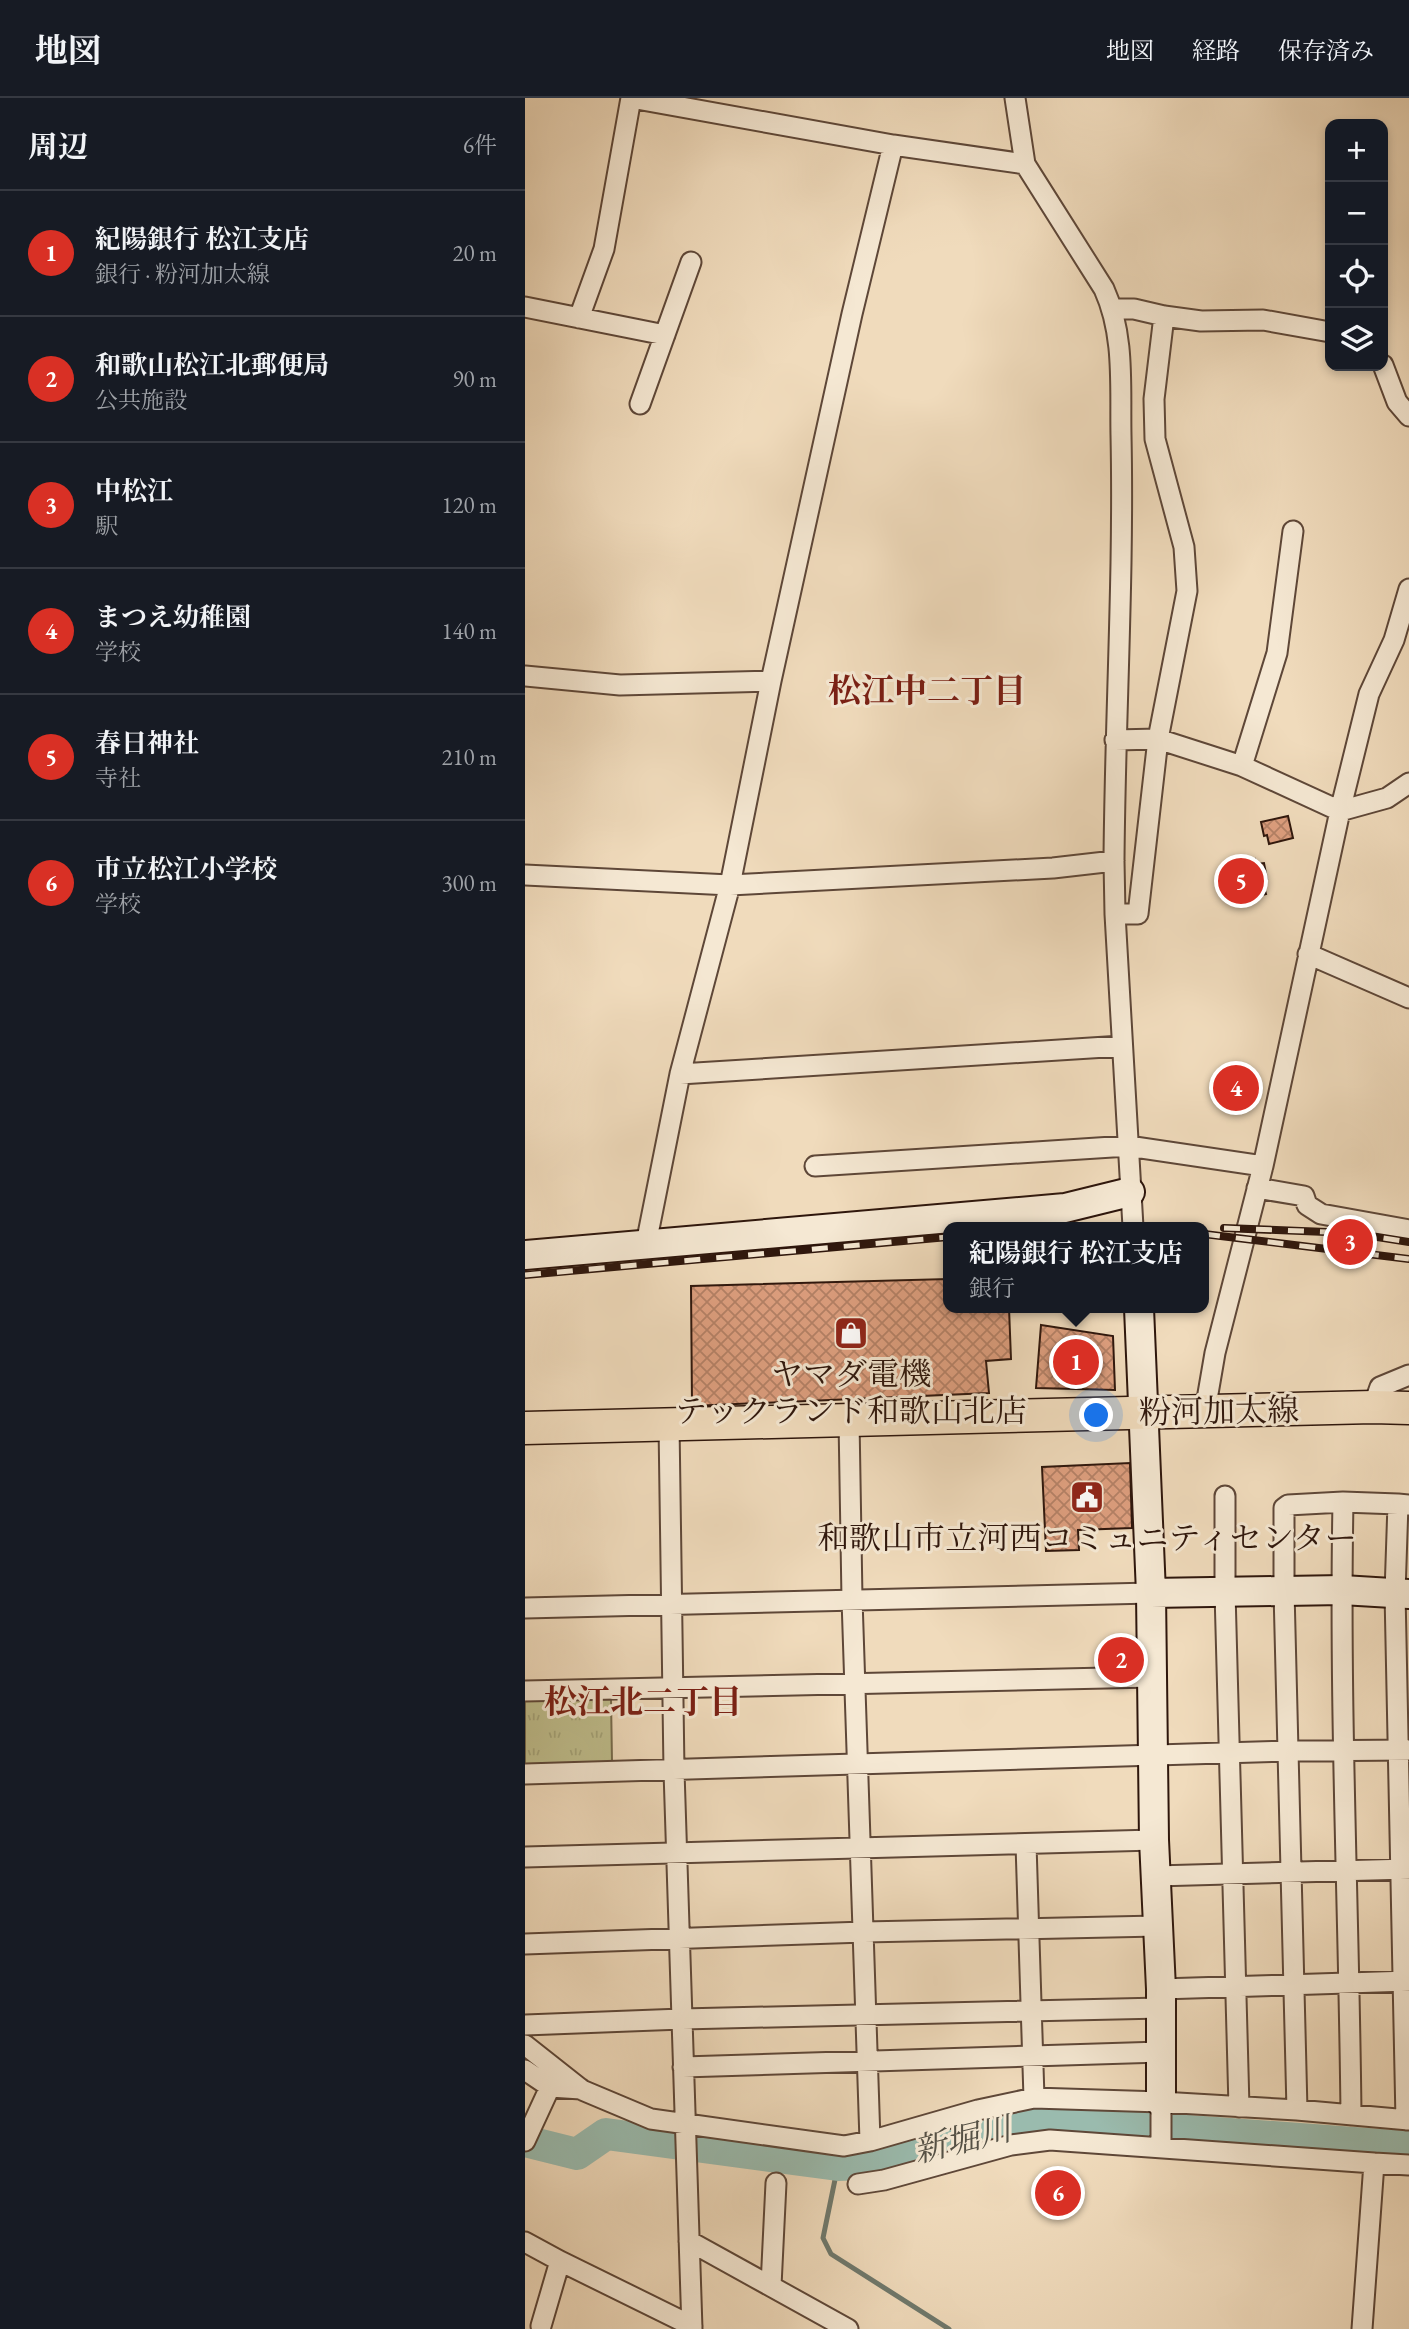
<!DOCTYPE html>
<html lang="ja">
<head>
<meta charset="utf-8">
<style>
	body { margin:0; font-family:"EB Garamond","Noto Serif JP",serif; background:#242831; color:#f1f3f6 }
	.controls { position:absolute; right:21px; top:21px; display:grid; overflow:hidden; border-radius:14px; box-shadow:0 4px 10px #0003 }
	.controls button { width:63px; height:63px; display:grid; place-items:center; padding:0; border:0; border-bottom:2px solid #363941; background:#171b24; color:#f1f3f6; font:35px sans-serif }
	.you { position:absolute; left:572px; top:1318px; width:24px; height:24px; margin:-18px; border:5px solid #fff; border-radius:50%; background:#1a73e8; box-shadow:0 0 0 10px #1a73e833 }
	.badge { display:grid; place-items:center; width:46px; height:46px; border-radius:50%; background:#d93025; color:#fff; font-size:23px; font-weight:700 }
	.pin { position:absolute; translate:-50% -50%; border:4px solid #fff; box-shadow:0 2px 7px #0006 }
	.popup { position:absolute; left:418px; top:1124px; width:266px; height:91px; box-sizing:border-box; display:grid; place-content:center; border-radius:14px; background:#171b24; filter:drop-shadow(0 2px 5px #0005); font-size:23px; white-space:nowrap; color:#9ea1a6 }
	.popup b { font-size:26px; color:#f1f3f6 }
	.popup::after { content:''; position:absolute; left:50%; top:100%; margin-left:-14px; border:14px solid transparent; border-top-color:#171b24 }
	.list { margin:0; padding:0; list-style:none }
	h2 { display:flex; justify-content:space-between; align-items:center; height:91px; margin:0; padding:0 28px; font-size:30px }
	h2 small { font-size:23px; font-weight:400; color:#9ea1a6 }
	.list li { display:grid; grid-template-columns:46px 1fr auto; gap:21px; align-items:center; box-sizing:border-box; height:126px; padding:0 28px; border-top:2px solid #363941 }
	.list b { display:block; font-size:26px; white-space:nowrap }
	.list p { margin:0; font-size:23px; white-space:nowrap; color:#9ea1a6 }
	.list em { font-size:23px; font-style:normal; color:#9ea1a6 }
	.icon { flex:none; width:38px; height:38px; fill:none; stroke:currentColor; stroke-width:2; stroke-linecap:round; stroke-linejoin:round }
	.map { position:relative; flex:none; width:884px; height:2231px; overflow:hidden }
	header { display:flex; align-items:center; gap:42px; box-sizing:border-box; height:98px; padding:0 35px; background:#171b24; border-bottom:2px solid #363941 }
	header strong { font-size:33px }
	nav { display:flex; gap:38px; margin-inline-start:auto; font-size:24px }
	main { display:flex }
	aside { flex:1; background:#171b24 }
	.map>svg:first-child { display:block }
	.park { fill:url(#park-tufts); stroke:#766a4c; stroke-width:2 }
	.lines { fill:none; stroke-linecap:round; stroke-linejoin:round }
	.stream { stroke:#6f796d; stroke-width:5 }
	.river { stroke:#9abbae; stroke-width:32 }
	.building { fill:url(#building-cross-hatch); stroke:#2e160c; stroke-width:2 }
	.street-casing { stroke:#5e4738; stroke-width:23 }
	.secondary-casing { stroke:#2e160c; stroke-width:32 }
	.primary-casing { stroke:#2e160c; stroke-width:35 }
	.street { stroke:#f5e8d3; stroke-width:19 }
	.secondary { stroke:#f5e8d3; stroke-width:28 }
	.primary { stroke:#f0dbbc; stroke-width:32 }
	.rail-casing { stroke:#2e160c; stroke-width:8 }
	.rail { stroke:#f5e8d3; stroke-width:5; stroke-dasharray:16; stroke-linecap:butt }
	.labels { text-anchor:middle; stroke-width:6; stroke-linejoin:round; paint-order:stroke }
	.poi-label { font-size:32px; fill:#2e160c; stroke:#f5e8d3 }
	.street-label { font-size:32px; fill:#2e160c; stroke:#f5e8d3 }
	.neighbourhood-label { font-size:33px; font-weight:bold; fill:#7a1f14; stroke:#f5e8d3 }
	.water-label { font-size:33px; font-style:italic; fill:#545045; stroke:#f5e8d3 }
</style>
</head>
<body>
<header>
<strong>地図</strong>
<nav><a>地図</a><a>経路</a><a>保存済み</a></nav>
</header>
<main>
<aside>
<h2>周辺<small>6件</small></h2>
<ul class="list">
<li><span class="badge">1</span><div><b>紀陽銀行 松江支店</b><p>銀行 · 粉河加太線</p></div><em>20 m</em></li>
<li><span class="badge">2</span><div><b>和歌山松江北郵便局</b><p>公共施設</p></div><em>90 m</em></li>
<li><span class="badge">3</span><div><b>中松江</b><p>駅</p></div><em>120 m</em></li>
<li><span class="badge">4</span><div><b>まつえ幼稚園</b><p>学校</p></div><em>140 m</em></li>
<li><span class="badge">5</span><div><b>春日神社</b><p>寺社</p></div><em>210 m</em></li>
<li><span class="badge">6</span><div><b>市立松江小学校</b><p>学校</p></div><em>300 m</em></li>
</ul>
</aside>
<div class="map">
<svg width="884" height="2231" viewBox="0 0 884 2231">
	<defs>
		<pattern id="park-tufts" width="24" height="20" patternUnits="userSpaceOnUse" patternTransform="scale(1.75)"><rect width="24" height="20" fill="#bfbe8d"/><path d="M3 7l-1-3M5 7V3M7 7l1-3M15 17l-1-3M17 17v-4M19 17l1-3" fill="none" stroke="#a4a378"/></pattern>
		<pattern id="building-cross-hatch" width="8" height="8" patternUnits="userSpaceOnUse" patternTransform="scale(1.75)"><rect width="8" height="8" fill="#de9f7f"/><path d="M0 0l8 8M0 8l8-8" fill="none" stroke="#b48166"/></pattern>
	</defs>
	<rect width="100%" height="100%" fill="#f0dbbc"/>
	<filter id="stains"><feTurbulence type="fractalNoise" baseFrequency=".00286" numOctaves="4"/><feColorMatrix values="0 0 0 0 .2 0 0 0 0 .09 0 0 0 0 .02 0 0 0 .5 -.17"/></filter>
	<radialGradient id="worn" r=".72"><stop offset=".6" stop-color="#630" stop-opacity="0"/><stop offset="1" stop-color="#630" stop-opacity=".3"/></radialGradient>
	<path class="park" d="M86 1601 87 1664 0 1668V1602Z"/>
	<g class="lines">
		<path class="stream" d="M313 2067 298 2140 306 2156 424 2231"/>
		<path class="river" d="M0 2043 52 2056 81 2036 313 2067 340 2066 491 2025 526 2023 884 2049"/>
	</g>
	<path class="building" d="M763 718 768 740 744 746 742 737 739 738 736 724Z
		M730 761 731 766 739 765 742 781 737 782 741 796 726 800 723 786 720 787 716 769 720 768 719 763Z
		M423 1181V1210H484L486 1261 461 1263 464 1295 167 1308 166 1188Z
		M516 1227 588 1238 590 1292 511 1290Z
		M605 1365 607 1430 553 1432 554 1452 521 1453 517 1369Z"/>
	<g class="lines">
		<g class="street-casing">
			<path id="street" d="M106 0 368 47 500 66
				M490 0 500 66 579 191C600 237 595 288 596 337 599 479 590 621 589 763L590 816 608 1129
				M0 209 140 237
				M588 211H609L639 218 676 223 738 222 805 234
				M54 220 79 151 106 0
				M858 267 872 304 884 318
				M115 306 166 164
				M0 578 95 587 246 583
				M590 642 633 641 717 668 815 713 862 700 884 685
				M717 668 752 555 768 433
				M0 777 205 787 528 770 589 763
				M590 816H613L633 641 662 493 659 449 630 341 629 301 639 218
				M783 856 884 900
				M155 976 597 948
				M290 1068 603 1048 738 1068
				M732 1090 779 1098 782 1107 796 1116 884 1132
				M121 1146 155 976 205 787 246 583 327 216 368 47
				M848 1309 855 1289 884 1277
				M680 1313 690 1255 738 1068 815 713 844 596 869 542 884 491
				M324 1322 327 1501 345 2043
				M144 1326 149 1673 167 2231
				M700 1398V1494L714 2009
				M818 1404C814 1608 824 1812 826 2017
				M0 1510 626 1495
				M0 1593 627 1579
				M0 1676 763 1653 884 1652
				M501 1746 509 2000
				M0 1759 629 1742
				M631 1778 884 1771
				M0 1846 339 1834 633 1828
				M636 1891 884 1883
				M0 1927 157 1921 636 1910
				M0 1947 57 1992 126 2021 319 2048 345 2043 453 2012 509 2000 636 2004 772 2012 884 2022
				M158 1969 636 1954
				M0 1972 25 1989 56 1991
				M636 2004V2050
				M772 2012 759 1493V1410L763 1407 818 1404 873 1406
				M881 2022 870 1495 873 1406 884 1407
				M0 2043 25 1989
				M333 2086 359 2082 486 2047 525 2042 849 2065
				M164 2143 323 2231
				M0 2144 35 2163
				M246 2188 251 2085
				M16 2228 35 2163 167 2228
				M837 2231 849 2065 884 2067"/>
		</g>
		<g class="secondary-casing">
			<path id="secondary" d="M0 1157 540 1110 605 1094
				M614 1210 626 1495 629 1742 636 1891V2004
				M626 1495 817 1492 884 1496"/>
		</g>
		<g class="primary-casing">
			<path id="primary" d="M0 1330 848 1309 884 1310"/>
		</g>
		<use href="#street" class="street"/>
		<use href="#secondary" class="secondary"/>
		<use href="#primary" class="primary"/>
		<g class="rail-casing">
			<path id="rail" d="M699 1130 827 1135 884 1144
				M679 1136 884 1161
				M0 1177 423 1139"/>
		</g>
		<use href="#rail" class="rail"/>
	</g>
	<defs>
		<g id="shop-square" transform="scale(1.75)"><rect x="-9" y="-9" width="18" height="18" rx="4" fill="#8f2418" stroke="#f5e8d3"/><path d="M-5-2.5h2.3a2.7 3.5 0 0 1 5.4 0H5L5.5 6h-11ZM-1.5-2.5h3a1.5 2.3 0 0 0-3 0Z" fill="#fff"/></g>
		<g id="civic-square" transform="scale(1.75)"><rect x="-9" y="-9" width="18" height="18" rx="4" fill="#8f2418" stroke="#f5e8d3"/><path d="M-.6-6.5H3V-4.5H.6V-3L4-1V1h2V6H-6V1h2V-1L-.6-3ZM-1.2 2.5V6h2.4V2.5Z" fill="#fff"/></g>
	</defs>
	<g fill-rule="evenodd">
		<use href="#shop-square" x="326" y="1235"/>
		<use href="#civic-square" x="562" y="1399"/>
	</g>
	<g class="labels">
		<g class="poi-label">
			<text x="326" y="1287">ヤマダ電機<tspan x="326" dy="37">テックランド和歌山北店</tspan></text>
			<text x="562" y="1451">和歌山市立河西コミュニティセンター</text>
		</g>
		<g class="street-label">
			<text transform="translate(694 1313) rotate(-1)" y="11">粉河加太線</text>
		</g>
		<g class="neighbourhood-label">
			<text x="402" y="604">松江中二丁目</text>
			<text x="118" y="1615">松江北二丁目</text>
		</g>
		<g class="water-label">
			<text transform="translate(437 2041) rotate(-14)" y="12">新堀川</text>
		</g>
	</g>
	<rect width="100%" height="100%" filter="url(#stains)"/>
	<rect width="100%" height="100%" fill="url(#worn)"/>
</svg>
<div class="controls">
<button>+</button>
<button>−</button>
<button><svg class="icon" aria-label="locate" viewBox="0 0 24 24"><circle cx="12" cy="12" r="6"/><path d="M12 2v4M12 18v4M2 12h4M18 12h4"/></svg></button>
<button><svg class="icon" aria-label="layers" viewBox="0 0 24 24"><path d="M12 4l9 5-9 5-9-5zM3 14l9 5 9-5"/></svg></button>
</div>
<div class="you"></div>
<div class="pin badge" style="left:551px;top:1264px">1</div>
<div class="popup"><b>紀陽銀行 松江支店</b>銀行</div>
<div class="pin badge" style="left:596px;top:1562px">2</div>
<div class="pin badge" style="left:825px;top:1144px">3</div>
<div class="pin badge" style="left:711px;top:990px">4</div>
<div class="pin badge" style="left:716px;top:783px">5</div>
<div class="pin badge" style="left:533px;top:2095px">6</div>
</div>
</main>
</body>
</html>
